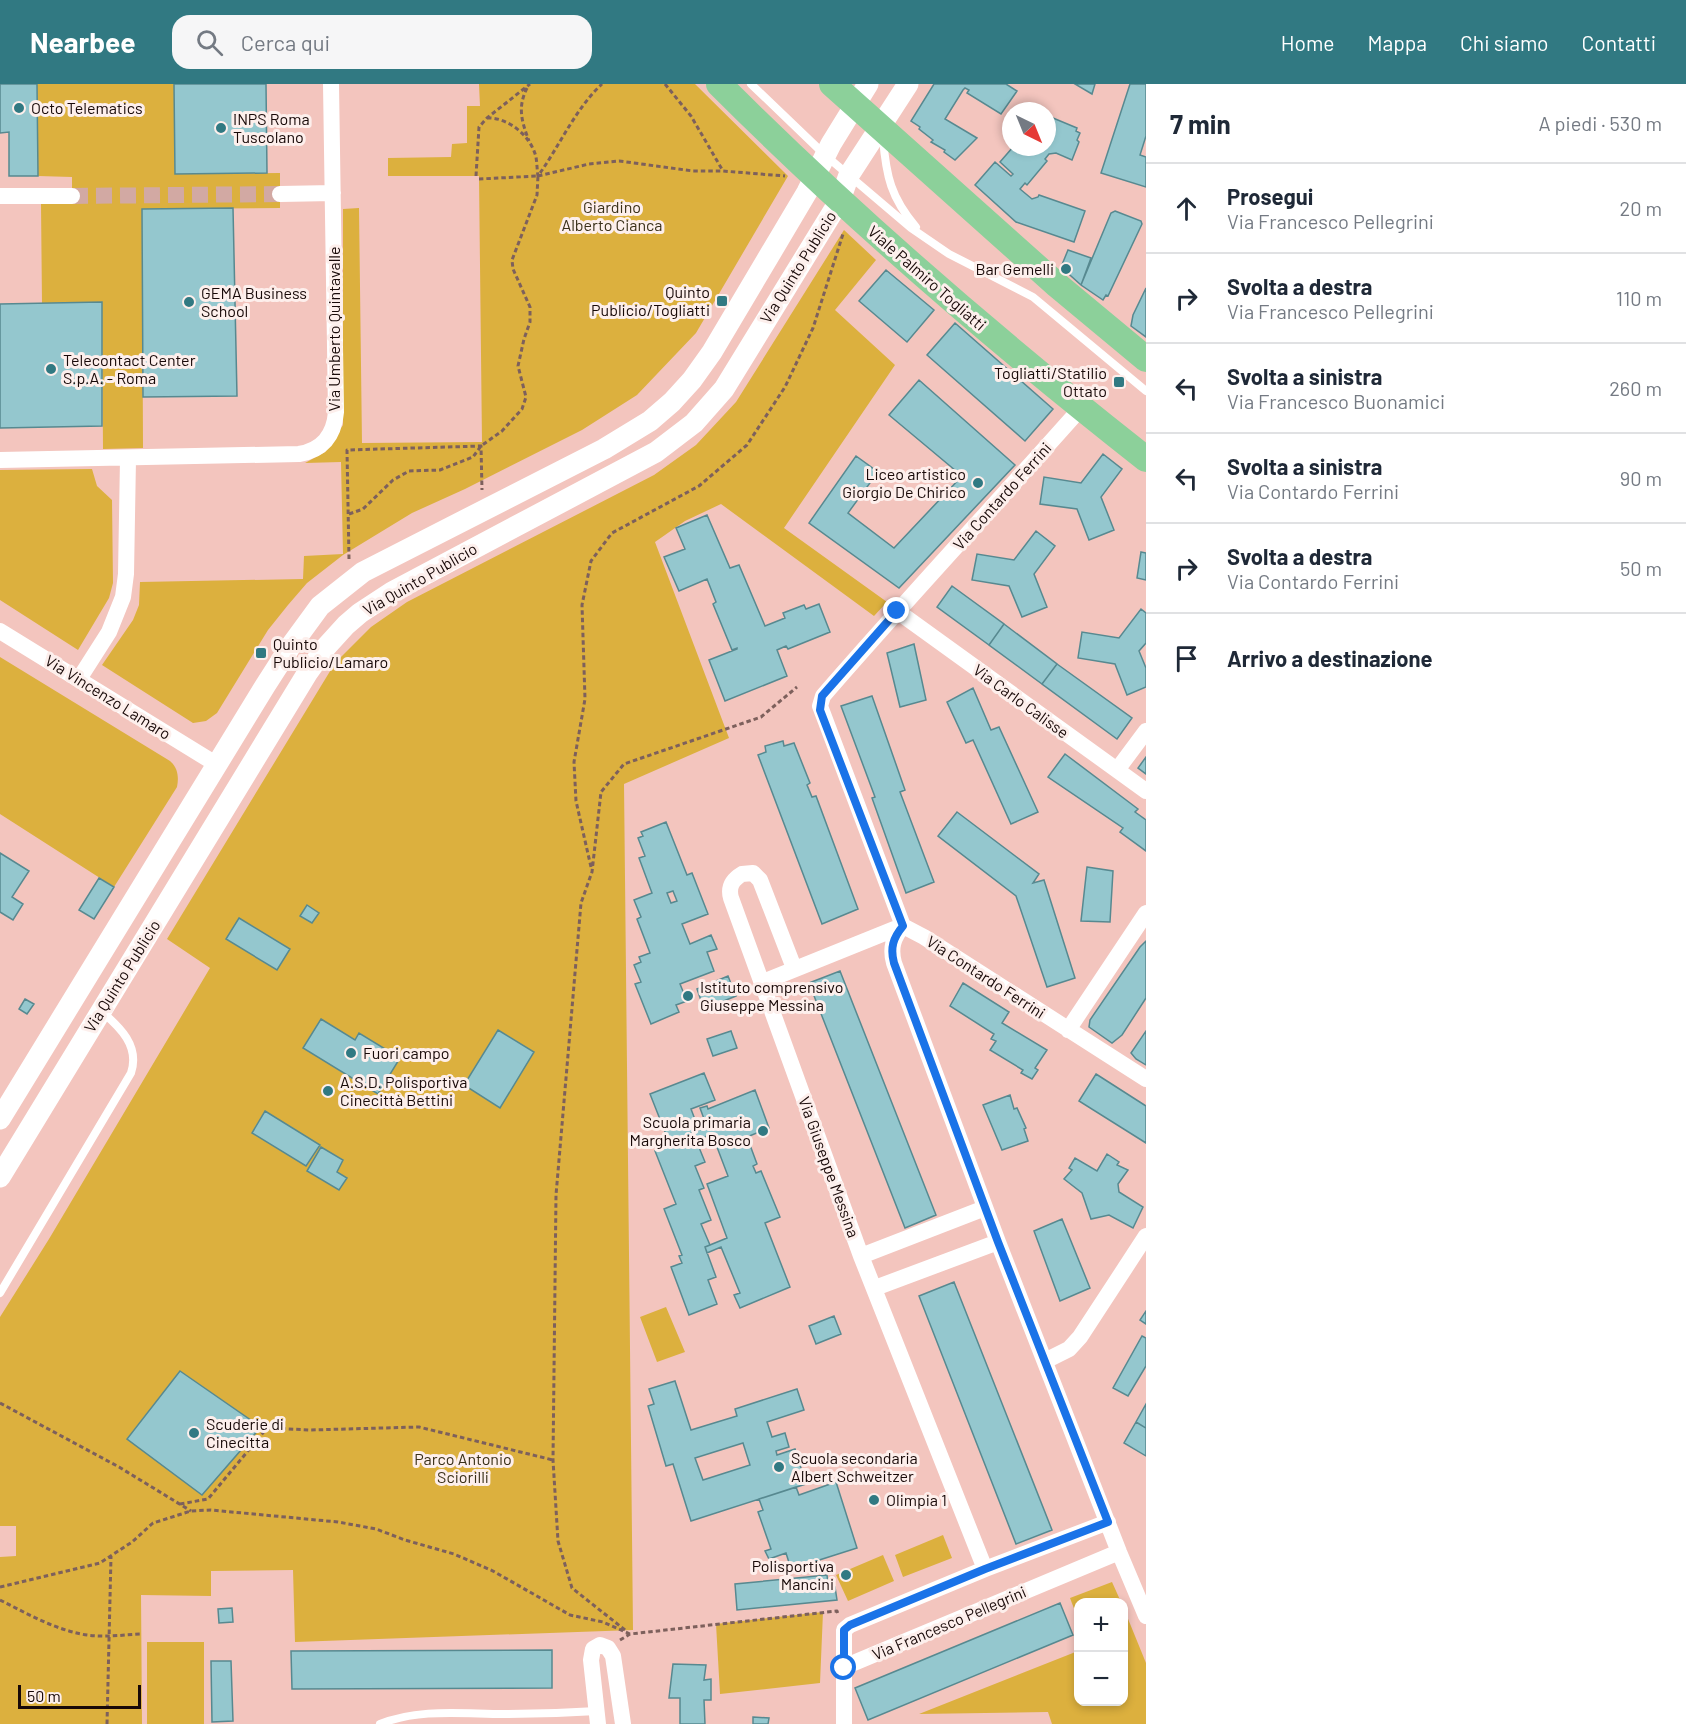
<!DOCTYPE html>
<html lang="it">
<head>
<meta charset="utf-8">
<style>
	body { margin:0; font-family:Barlow,sans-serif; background:#f6f6f7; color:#1f2937 }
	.controls { position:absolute; right:18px; bottom:18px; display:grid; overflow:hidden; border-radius:12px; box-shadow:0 3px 9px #0003 }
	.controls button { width:54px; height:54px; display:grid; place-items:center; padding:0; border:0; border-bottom:2px solid #e0e1e3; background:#fff; color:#1f2937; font:30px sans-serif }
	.compass { position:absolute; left:1002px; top:18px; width:54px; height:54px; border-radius:50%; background:#fff; box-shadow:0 3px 9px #0003; rotate:137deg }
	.scale { position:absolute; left:18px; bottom:15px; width:123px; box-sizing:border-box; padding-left:6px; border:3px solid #180908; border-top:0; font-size:16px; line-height:21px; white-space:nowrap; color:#180908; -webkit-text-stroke:4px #fdefec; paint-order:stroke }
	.stop { position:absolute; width:18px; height:18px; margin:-14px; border:4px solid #1a73e8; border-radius:50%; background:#fff }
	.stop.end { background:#1a73e8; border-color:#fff; box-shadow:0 2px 6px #0008 }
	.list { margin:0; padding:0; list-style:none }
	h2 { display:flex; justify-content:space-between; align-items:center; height:78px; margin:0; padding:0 24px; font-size:26px }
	h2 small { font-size:20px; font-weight:400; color:#747a83 }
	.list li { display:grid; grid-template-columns:39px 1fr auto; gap:18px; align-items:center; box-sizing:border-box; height:90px; padding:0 24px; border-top:2px solid #e0e1e3 }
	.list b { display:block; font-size:22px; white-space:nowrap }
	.list p { margin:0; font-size:20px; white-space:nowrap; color:#747a83 }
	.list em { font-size:20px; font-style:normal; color:#747a83 }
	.icon { flex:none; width:33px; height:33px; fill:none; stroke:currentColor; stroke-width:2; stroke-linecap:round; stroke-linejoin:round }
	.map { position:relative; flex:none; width:1146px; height:1640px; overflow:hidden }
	header { display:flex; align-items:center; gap:36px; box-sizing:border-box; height:84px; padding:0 30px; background:#317982; color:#fff }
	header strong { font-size:28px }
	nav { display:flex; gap:33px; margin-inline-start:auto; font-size:21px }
	.search { width:420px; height:54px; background:#f6f6f7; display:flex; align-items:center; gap:15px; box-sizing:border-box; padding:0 21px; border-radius:18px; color:#747a83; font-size:22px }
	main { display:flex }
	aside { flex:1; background:#fff }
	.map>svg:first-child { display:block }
	.green { fill:#dcb03e }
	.building { fill:#94c7ce; stroke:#578990; stroke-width:1.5; fill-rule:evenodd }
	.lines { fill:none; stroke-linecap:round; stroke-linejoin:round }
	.minor-tunnel { stroke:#d2a9a3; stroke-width:16; stroke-dasharray:16 8; stroke-linecap:butt }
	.path { stroke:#7d605c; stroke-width:3; stroke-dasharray:4.5 3; stroke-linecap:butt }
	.service { stroke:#fff; stroke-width:8 }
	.minor { stroke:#fff; stroke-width:16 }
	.tertiary { stroke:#fff; stroke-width:21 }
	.primary { stroke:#8cd09a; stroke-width:26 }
	.route { stroke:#1a73e8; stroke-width:8 }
	.poi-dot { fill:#317982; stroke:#fdefec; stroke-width:2 }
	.labels { text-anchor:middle; stroke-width:6; stroke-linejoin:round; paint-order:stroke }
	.poi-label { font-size:16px; fill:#180908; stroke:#fdefec; text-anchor:start }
	.park-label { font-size:16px; fill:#3a3019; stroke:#fdefec }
	.street-label { font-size:16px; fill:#180908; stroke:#fdefec }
</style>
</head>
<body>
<header>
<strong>Nearbee</strong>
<div class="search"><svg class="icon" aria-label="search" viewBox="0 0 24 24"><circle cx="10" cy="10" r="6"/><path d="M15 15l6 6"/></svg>Cerca qui</div>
<nav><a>Home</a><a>Mappa</a><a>Chi siamo</a><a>Contatti</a></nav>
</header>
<main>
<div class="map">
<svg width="1146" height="1640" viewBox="0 0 1146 1640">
	<rect width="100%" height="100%" fill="#f3c5be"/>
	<path class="green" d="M37 0H174L175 90 280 89V124L142 125 143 364 103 365 102 219H42L41 120H72V93L38 92Z
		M479 0H695L788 92 696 249 637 311 582 346 465 405 412 429 343 471 307 499 288 521 268 546 217 629 206 637 193 639 102 581 133 536 139 521 140 498 303 495 304 472 343 470 341 378 305 379 325 368 343 341V125L359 124 362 359 482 358 479 92H388V74L451 73 452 60 467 59V22H480Z
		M844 146 876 176 835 226 895 281 784 444 887 518 874 532 721 420 685 437 655 458 729 654 624 700 633 1546 295 1558 293 1486 211 1487V1512L141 1511 142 1640H0V1473L16 1472V1442H0V1233L49 1155 210 884 167 855 335 579 371 543 407 518 654 391 696 361 736 318Z
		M92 385 97 402 112 416 113 499 109 514 78 566 0 516V386Z
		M0 573 170 677C178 684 179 693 177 703L114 803 0 730Z
		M666 1223 685 1268 657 1278 640 1233Z
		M943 1451 952 1474 903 1493 895 1471Z
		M883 1471 894 1497 848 1517 836 1491Z
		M1112 1498 1121 1518H1078V1535L1070 1514Z
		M1124 1525 1146 1579V1640H1052L1048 1628 919 1630 1078 1567V1618H1124Z
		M823 1528 820 1599 720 1610 716 1540Z
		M147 1558H204V1640H147Z"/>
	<path class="building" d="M0 0H37L38 92H9V48L0 49Z
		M174 0H266L267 89 175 90Z
		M934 0H1006L1017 7 1001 30 967 9 969 6 965 4 963 6 945 35 977 54 955 76 944 68 945 66 931 58 933 56 919 45 920 43 911 37Z
		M1075 0H1095L1092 10Z
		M1130 0H1146V52L1140 71 1146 73V103L1101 89Z
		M1047 34 1052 36 1053 34 1077 44 1076 47 1080 49 1077 56 1079 58 1072 76 1056 69 1049 70 1045 75 1047 77 1027 101 1025 99 1020 105 1032 115 1038 113 1039 111 1085 127 1074 158 1016 138 975 101 995 78 1011 92 1013 90 1000 78 1013 63H1047Z
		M233 124 237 312 143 313 142 125Z
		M1115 127 1141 137 1142 140 1108 212 1106 211 1103 216 1081 201 1111 129Z
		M1068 166 1091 174 1081 201 1061 183Z
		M886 186 934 226 907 258 859 217Z
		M1146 204V253L1131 242 1133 231Z
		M102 218V342L0 344V220Z
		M955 239 1053 325 1025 357 927 271Z
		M919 296 1015 381 899 504 809 439 856 372 878 388 848 429 894 464 962 392 889 331Z
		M1103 370 1122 385 1101 413 1114 446 1089 456 1077 425 1040 420 1044 393 1081 399Z
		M707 431 730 484 739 481 765 542 785 534 783 529 804 521 806 525 819 520 830 548 788 565 786 562 777 566 787 592 725 617 709 576 737 565V564L732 566 713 520 716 518 707 495 679 507 664 473 685 465 676 444Z
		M1036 447 1055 462 1034 490 1047 523 1022 533 1009 502 972 496 977 470 1014 476Z
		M1141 468 1146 469V496L1137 494Z
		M952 502 1004 540 989 561 937 523Z
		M1141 525 1146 529V559L1139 567 1146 584V603L1127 611 1115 580 1078 574 1082 548 1119 554Z
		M1004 540 1057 580 1042 600 989 561Z
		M914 560 926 616 900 623 887 569Z
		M1057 580 1132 634 1117 655 1042 600Z
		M973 604 991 646 999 643 1038 728 1011 740 973 656 966 659 947 618Z
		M872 612 905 706 900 708 934 798 906 809 872 714 875 713 841 622Z
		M783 657 784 662 794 659 810 699 807 701 812 713 816 712 858 825 822 840 758 671 766 668 765 662Z
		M1065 670 1138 725 1135 728 1146 736V767L1120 748 1123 744 1048 693Z
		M1146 673V690L1138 684Z
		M957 728 1039 790 1033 799 1044 796 1075 894 1047 903 1016 812 938 752Z
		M666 738 687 791 692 789 708 830 682 840 690 860 711 851 717 865 707 868 714 887 680 900 687 917 676 921 679 928 651 940 635 900 641 898 634 881 641 878 639 873 650 869 637 835 641 833 634 816 652 809 639 774 645 772 638 754 643 752 641 748ZM673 807 677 817 671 819 667 809Z
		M0 769 29 787 12 813 23 820 13 836 0 828Z
		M1087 783 1113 787 1110 838 1081 837Z
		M99 794 114 803 94 835 79 826Z
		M307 821 319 829 312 839 300 832Z
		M239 834 290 865 277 886 226 855Z
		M1146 857V914L1122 951 1112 959 1089 943 1090 936 1140 863Z
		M840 887 936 1131 905 1144 809 899Z
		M728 892 736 912 704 925 697 905Z
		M963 899 1009 928 1002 939 1047 966 1035 984 1038 986 1032 995 1021 989 1023 986 990 966 996 957 991 955 994 950 950 922Z
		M25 915 34 920 27 930 19 925Z
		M321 935 355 956 359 949 400 974 378 1010 303 964Z
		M498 946 534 968 500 1024 464 1001Z
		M731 947 737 964 713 972 707 955Z
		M1146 947V981L1136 975 1131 969Z
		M704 989 715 1016 691 1025 699 1046 689 1050 692 1058 696 1056 705 1078 695 1082 704 1104 699 1106 711 1136 701 1140 710 1161 705 1163 716 1193 708 1196 717 1220 689 1231 671 1183 682 1179 679 1172 682 1171 664 1125 676 1120 655 1067 666 1062 663 1054 667 1053 650 1010Z
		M1096 990 1146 1022V1059L1079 1017Z
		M755 1006 769 1044 747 1053 757 1080 753 1082 756 1089 761 1087 780 1133 765 1139 790 1203 740 1224 734 1211 740 1209 721 1163 707 1169 705 1163 727 1154 707 1100 728 1092 712 1050 692 1058 689 1050 707 1043 700 1024 707 1022 708 1025Z
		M1010 1011 1014 1025 1017 1024 1026 1044 1024 1045 1028 1057 1002 1066 983 1021Z
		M265 1027 320 1061 306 1082 252 1049Z
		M321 1063 343 1076 337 1088 347 1094 339 1106 307 1087Z
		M1107 1070 1119 1078 1117 1081 1128 1086 1118 1100 1119 1108 1143 1123 1133 1144 1109 1131 1091 1135 1082 1109 1064 1095 1072 1086 1069 1084 1075 1074 1097 1087Z
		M1062 1135 1090 1204 1060 1217 1034 1147Z
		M954 1198 1052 1446 1016 1460 919 1212Z
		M1146 1227V1240L1140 1236Z
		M834 1232 841 1250 816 1260 809 1242Z
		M1142 1252 1146 1254V1282L1128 1312 1113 1304Z
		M180 1287 261 1343 202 1411 127 1355Z
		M675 1297 691 1346 737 1332 735 1325 797 1305 804 1326 767 1338 772 1353 785 1349 789 1363 776 1367 777 1371 795 1365 806 1400 691 1437 673 1380 666 1382 648 1322 654 1320 649 1305ZM743 1359 750 1381 703 1396 695 1374Z
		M1146 1320V1344L1136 1338Z
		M1136 1338 1146 1344V1372L1124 1359Z
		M836 1398 857 1464 791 1485 786 1469 769 1475 765 1467 771 1465 758 1428 763 1426 759 1415 796 1403 799 1411Z
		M827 1491 828 1499H832L833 1503H835L837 1516 737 1526 735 1500Z
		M1060 1519 1073 1551 868 1636 855 1604Z
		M232 1524 233 1538 219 1539 218 1525Z
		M552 1566V1604L292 1605 291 1567Z
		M211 1577H231L233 1637 212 1638Z
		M673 1580 706 1581 704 1596 711 1595V1616H704L705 1640H680V1614H669Z
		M753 1633 769 1634 768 1640H753Z"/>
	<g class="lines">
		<path class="minor-tunnel" d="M72 112 280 110"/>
		<path class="path" d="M665 0 691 32 723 87
			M527 4C517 24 522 38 529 57
			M487 34C508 33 531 52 536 73 537 79 537 86 538 92 559 63 575 25 602 0
			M476 92 479 43 487 34 530 0
			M538 92 589 80 619 77 693 87H723L785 92
			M349 430 363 425 393 396 409 387 440 386 473 373 481 362 502 347 522 325 526 313 518 282 524 255 530 238V223L513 185 512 176 537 111 538 92 479 95
			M349 475 347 366 481 362 482 406
			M591 783 576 717 574 678 585 615 582 521 591 477 612 449 699 402 747 361 785 303 813 244 843 150
			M0 1319 119 1383 191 1427
			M180 1420 208 1415 267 1344 310 1346 419 1343 553 1376
			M0 1503 100 1479 132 1458 153 1439 191 1427 211 1426 338 1438 376 1445 405 1456 454 1470 493 1487 570 1531 603 1538 630 1550
			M0 1516C26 1529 52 1544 81 1550 101 1554 121 1551 141 1550
			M625 1546 572 1504 558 1457 553 1376 556 1111 581 819 592 788 601 708 624 680 761 633 797 603
			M620 1556 630 1550 837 1527 838 1530
			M107 1640 111 1472"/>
		<path class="service" d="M751 0 825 71 911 144 949 170 1033 213 1146 307
			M883 54C886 92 891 114 916 143
			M0 1209 131 989C140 962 120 943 101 927
			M380 1640C419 1624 464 1630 504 1630 535 1630 566 1629 597 1627"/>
		<path class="minor" d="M280 110 333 109
			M0 112H72
			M1081 324C995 421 907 515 823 612L820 622 903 842 924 853 1146 995
			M0 376 299 370C322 366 334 352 336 328L331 0
			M897 527 1146 707
			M0 547 216 680
			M79 595 109 548 123 513 126 490 128 375
			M1117 686 1146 647
			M903 842C893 854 890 864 894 879L998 1158 1119 1468 1146 1532
			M794 884 760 796 753 789 742 790C732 796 728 803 731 814L861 1172 985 1485
			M763 898 902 842
			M1068 946 1146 829
			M861 1172 985 1124
			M875 1204 998 1158
			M1045 1277 1069 1265 1080 1253 1146 1152
			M844 1583 1119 1468
			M598 1640 591 1576 593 1565 600 1561 608 1564 613 1572 623 1640
			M844 1640V1546L850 1541 985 1485 1108 1438"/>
		<path class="tertiary" d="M0 1035 265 602 290 563 320 522 363 488 604 365 650 337 672 318 692 296 712 268 807 108 831 60 868 0
			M0 1093 308 588 326 563 346 541 360 529 392 508 656 368 694 339 724 305 840 116 849 91 908 0"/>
		<path class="primary" d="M719 0C853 134 997 258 1146 375
			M832 0 1057 201 1146 275"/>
	</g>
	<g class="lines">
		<path class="route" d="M844 1584V1546L850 1541 985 1485 1108 1438 998 1158 894 879C890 864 893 854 903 842L820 626 822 612 897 527"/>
	</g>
	<g class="poi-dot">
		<circle cx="19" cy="24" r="6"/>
		<circle cx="221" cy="44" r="6"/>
		<circle cx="1066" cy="185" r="6"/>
		<rect x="716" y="211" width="12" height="12" rx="3"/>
		<circle cx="189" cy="218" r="6"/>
		<circle cx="51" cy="285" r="6"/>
		<rect x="1113" y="292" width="12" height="12" rx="3"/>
		<circle cx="978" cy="399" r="6"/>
		<rect x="255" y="563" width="12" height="12" rx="3"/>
		<circle cx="688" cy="912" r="6"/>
		<circle cx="351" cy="969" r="6"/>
		<circle cx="328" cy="1007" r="6"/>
		<circle cx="763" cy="1047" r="6"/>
		<circle cx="194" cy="1349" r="6"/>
		<circle cx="779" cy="1383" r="6"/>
		<circle cx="874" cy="1416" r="6"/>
		<circle cx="846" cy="1491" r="6"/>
	</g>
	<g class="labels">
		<g class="poi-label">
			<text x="31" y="30">Octo Telematics</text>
			<text x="233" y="41">INPS Roma<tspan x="233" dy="18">Tuscolano</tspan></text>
			<text x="1054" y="191" text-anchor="end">Bar Gemelli</text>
			<text x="710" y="214" text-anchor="end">Quinto<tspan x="710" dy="18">Publicio/Togliatti</tspan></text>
			<text x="201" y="215">GEMA Business<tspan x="201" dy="18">School</tspan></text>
			<text x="63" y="282">Telecontact Center<tspan x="63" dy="18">S.p.A. - Roma</tspan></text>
			<text x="1107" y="295" text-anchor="end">Togliatti/Statilio<tspan x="1107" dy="18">Ottato</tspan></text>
			<text x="966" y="396" text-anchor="end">Liceo artistico<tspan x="966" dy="18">Giorgio De Chirico</tspan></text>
			<text x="273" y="566">Quinto<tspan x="273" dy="18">Publicio/Lamaro</tspan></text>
			<text x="700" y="909">Istituto comprensivo<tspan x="700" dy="18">Giuseppe Messina</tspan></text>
			<text x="363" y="975">Fuori campo</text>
			<text x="340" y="1004">A.S.D. Polisportiva<tspan x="340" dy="18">Cinecittà Bettini</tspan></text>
			<text x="751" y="1044" text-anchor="end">Scuola primaria<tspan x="751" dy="18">Margherita Bosco</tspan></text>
			<text x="206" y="1346">Scuderie di<tspan x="206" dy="18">Cinecitta</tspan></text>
			<text x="791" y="1380">Scuola secondaria<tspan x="791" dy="18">Albert Schweitzer</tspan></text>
			<text x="886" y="1422">Olimpia 1</text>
			<text x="834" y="1488" text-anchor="end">Polisportiva<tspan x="834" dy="18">Mancini</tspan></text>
		</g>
		<g class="park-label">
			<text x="612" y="129">Giardino<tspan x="612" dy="18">Alberto Cianca</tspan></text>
			<text x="463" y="1381">Parco Antonio<tspan x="463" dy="18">Sciorilli</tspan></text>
		</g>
		<g class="street-label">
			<text transform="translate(798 183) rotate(-58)" y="6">Via Quinto Publicio</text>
			<text transform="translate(927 194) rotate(41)" y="6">Viale Palmiro Togliatti</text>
			<text transform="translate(334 245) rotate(-90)" y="6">Via Umberto Quintavalle</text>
			<text transform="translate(1002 412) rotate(-48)" y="6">Via Contardo Ferrini</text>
			<text transform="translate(420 495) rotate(-30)" y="6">Via Quinto Publicio</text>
			<text transform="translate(108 613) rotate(32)" y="6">Via Vincenzo Lamaro</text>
			<text transform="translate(1021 617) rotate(36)" y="6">Via Carlo Calisse</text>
			<text transform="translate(122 892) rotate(-58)" y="6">Via Quinto Publicio</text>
			<text transform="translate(986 893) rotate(33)" y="6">Via Contardo Ferrini</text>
			<text transform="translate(829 1083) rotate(70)" y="6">Via Giuseppe Messina</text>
			<text transform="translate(949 1539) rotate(-23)" y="6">Via Francesco Pellegrini</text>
		</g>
	</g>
</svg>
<div class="controls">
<button>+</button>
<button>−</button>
</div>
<svg class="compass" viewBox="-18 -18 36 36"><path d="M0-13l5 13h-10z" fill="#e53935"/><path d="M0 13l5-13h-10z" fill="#747a83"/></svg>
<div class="scale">50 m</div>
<div class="stop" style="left:844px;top:1584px"></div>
<div class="stop end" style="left:897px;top:527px"></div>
</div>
<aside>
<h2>7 min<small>A piedi · 530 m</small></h2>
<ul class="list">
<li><svg class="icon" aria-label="ahead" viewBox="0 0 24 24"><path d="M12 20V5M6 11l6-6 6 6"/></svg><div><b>Prosegui</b><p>Via Francesco Pellegrini</p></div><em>20 m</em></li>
<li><svg class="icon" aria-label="right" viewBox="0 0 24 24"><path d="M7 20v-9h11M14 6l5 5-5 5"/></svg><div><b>Svolta a destra</b><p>Via Francesco Pellegrini</p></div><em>110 m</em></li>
<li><svg class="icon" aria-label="left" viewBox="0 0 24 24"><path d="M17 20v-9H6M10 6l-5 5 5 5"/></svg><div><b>Svolta a sinistra</b><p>Via Francesco Buonamici</p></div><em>260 m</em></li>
<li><svg class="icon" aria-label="left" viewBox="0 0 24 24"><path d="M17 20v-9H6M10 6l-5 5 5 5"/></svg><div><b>Svolta a sinistra</b><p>Via Contardo Ferrini</p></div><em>90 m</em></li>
<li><svg class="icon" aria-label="right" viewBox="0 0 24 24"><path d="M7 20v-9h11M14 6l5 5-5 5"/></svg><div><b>Svolta a destra</b><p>Via Contardo Ferrini</p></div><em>50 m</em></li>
<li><svg class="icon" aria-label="arrive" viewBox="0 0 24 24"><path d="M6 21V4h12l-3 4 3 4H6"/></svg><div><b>Arrivo a destinazione</b></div></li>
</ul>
</aside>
</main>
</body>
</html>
